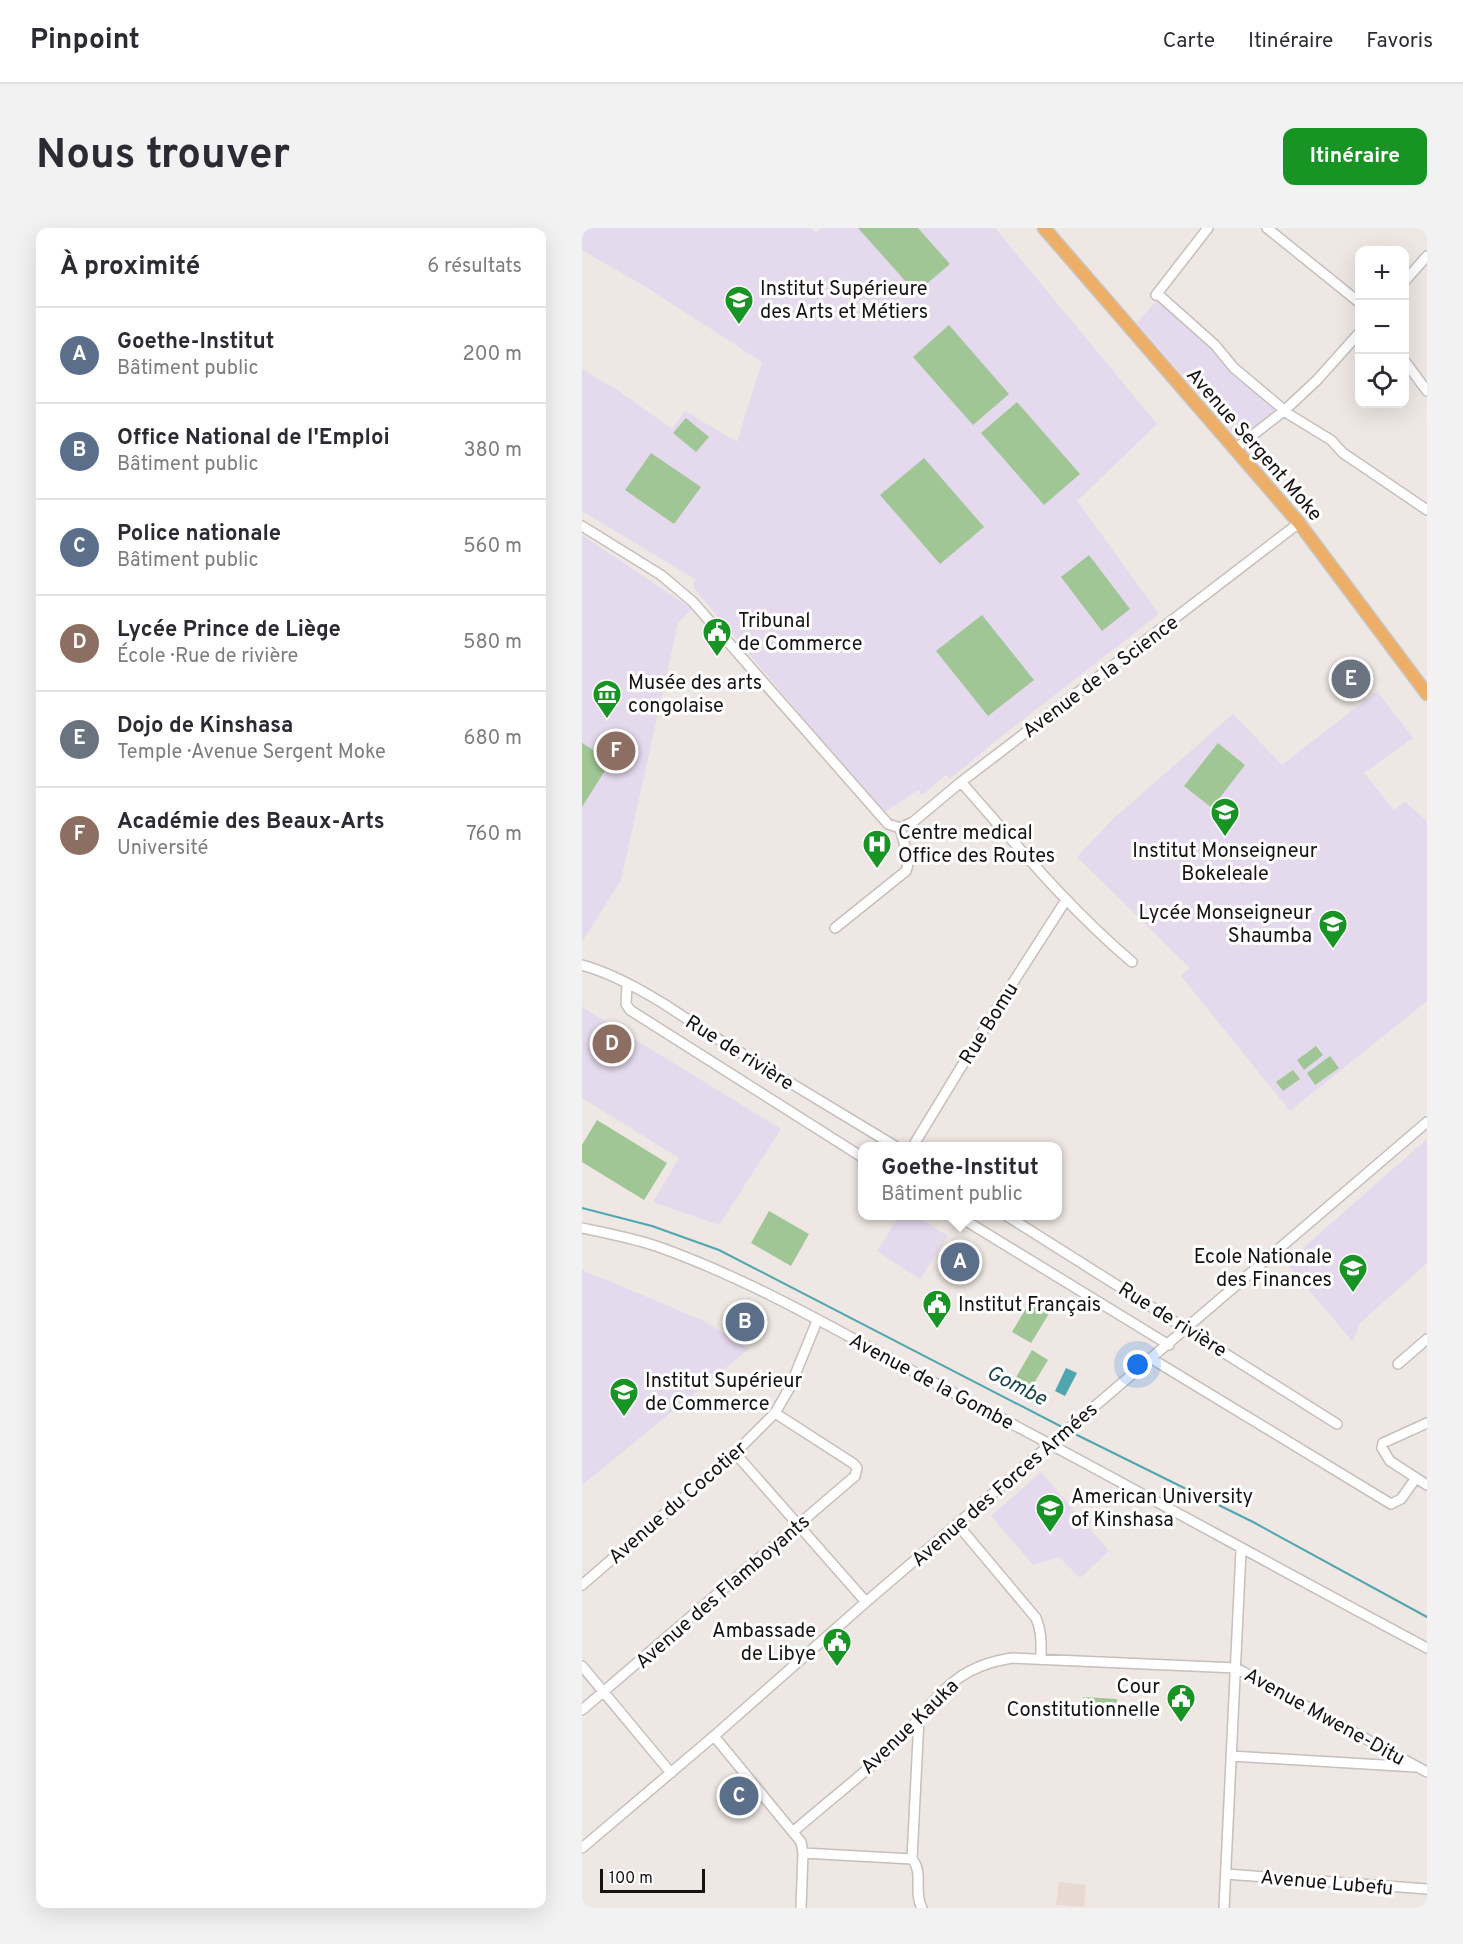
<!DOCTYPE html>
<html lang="fr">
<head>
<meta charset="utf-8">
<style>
	body { margin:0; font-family:Overpass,sans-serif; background:#f2f2f3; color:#2b2b33 }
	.controls { position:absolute; right:18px; top:18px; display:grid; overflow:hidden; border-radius:12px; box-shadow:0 6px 24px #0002 }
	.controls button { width:54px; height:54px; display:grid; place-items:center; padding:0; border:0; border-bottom:2px solid #e1e1e2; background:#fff; color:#2b2b33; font:30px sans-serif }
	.scale { position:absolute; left:18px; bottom:15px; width:105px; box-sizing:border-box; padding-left:6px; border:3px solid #161413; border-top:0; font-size:16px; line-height:21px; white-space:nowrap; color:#161413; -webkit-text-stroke:4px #fff; paint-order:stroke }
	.you { position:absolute; left:556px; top:1137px; width:21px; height:21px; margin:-15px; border:4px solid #fff; border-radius:50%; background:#1a73e8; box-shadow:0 0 0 9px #1a73e833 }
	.badge { display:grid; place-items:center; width:39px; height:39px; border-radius:50%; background:#189424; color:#fff; font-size:20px; font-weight:700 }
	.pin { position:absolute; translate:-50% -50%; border:3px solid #fff; box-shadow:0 2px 6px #0006 }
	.popup { position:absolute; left:276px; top:914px; width:204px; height:78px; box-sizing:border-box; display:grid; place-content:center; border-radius:12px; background:#fff; filter:drop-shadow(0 2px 4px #0005); font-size:20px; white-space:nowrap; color:#7c7c81 }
	.popup b { font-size:22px; color:#2b2b33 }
	.popup::after { content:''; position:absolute; left:50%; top:100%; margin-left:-12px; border:12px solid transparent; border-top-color:#fff }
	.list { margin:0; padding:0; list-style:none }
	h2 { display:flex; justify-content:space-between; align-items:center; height:78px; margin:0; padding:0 24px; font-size:26px }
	h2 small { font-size:20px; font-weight:400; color:#7c7c81 }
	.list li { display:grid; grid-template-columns:39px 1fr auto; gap:18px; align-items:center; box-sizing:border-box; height:96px; padding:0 24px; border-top:2px solid #e1e1e2 }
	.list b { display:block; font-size:22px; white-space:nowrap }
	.list p { margin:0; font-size:20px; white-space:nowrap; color:#7c7c81 }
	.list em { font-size:20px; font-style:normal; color:#7c7c81 }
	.icon { flex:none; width:33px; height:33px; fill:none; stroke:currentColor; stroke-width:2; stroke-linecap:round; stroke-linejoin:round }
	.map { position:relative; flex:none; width:845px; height:1680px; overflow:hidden; border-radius:12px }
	header { display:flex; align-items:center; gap:36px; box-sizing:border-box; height:84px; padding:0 30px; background:#fff; border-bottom:2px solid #e1e1e2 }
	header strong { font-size:28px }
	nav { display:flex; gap:33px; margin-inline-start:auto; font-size:21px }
	.intro { display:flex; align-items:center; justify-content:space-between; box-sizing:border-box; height:144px; padding:0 36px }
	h1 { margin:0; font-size:42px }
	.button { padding:15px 27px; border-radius:12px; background:#189424; color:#fff; font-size:21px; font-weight:700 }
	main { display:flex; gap:36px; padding:0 36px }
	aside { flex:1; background:#fff; border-radius:12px; box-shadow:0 6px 24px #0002 }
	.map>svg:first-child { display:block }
	.built { fill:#e8d9d1 }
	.education { fill:#e5d9ed }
	.green { fill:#9fc694 }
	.water { fill:#4fa6af }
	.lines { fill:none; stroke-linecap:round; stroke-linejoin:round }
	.stream { stroke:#4fa6af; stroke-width:2 }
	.minor-casing { stroke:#c6bfbb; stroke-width:12 }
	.major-casing { stroke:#c7c7c6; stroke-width:15 }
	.minor { stroke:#fff; stroke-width:9 }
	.major { stroke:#edaf68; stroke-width:12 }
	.labels { text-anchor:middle; stroke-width:6; stroke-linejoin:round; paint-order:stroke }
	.poi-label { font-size:20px; fill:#161413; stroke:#fff; text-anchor:start }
	.street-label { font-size:20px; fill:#161413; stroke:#fff }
	.water-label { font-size:21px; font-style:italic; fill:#1c4549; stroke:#fff }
</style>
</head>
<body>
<header>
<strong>Pinpoint</strong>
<nav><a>Carte</a><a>Itinéraire</a><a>Favoris</a></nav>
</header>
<div class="intro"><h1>Nous trouver</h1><a class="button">Itinéraire</a></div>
<main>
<aside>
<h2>À proximité<small>6 résultats</small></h2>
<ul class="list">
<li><span class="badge" style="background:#5c6f8a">A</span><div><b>Goethe-Institut</b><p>Bâtiment public</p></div><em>200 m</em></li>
<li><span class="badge" style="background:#5c6f8a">B</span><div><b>Office National de l'Emploi</b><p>Bâtiment public</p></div><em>380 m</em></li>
<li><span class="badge" style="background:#5c6f8a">C</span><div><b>Police nationale</b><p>Bâtiment public</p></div><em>560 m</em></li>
<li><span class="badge" style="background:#8d6e63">D</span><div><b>Lycée Prince de Liège</b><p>École · Rue de rivière</p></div><em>580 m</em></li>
<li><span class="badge" style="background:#6b7280">E</span><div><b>Dojo de Kinshasa</b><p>Temple · Avenue Sergent Moke</p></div><em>680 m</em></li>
<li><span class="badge" style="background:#8d6e63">F</span><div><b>Académie des Beaux-Arts</b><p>Université</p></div><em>760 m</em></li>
</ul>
</aside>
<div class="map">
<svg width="845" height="1680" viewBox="0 0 845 1680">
	<rect width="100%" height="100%" fill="#eee7e3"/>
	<path class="built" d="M477 1654 504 1657 502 1679 474 1677Z"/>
	<path class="education" d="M0 0H229L234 5 239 0H413L575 196 495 273 577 386 416 511 368 551 364 547 340 567 336 562 301 585 111 359 113 351 0 283V141L38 164 90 201 103 183 155 214 180 134 64 59 0 22Z
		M577 70 697 181 658 213 555 95Z
		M0 307 110 381 96 395 39 652 0 714Z
		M795 463 831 510 782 545 812 582 823 574 845 593V773L708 883 599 748 608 740 495 629 531 591 651 486 700 537Z
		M0 779 199 901 137 997 71 974 97 930 0 870Z
		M845 911V1035L778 1095 771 1114 704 1035Z
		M317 988H334L366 1008 338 1051 295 1023Z
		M0 1042 120 1092 167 1121 0 1257Z
		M459 1244 527 1323 498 1350 477 1329 451 1337 409 1288Z"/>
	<path class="green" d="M276 0H336L368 36 334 65Z
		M367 97 427 166 391 197 331 129Z
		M435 174 498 246 462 277 399 205Z
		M104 190 127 209 114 224 91 205Z
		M69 225 119 259 92 296 43 262Z
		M342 230 402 299 358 336 298 267Z
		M507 327 548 381 520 403 479 349Z
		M400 387 452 452 406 488 354 423Z
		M0 515 29 533 0 579Z
		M636 515 663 537 630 580 602 558Z
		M734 818 741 827 722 842 715 832Z
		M748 828 757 840 733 857 725 845Z
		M711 842 718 851 701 863 694 854Z
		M15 892 85 935 62 972 0 934V917Z
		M187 983 227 1006 209 1038 169 1015Z
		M449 1072 468 1084 449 1115 430 1104Z
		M450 1122 466 1132 449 1160 433 1151Z
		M501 1469 535 1471 534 1489 500 1486Z"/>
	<path class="water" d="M484 1140 495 1145 483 1168 473 1163Z"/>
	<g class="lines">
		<path class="stream" d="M0 980 70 998 137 1022 482 1200
			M489 1204 671 1294 845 1389"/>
		<g class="minor-casing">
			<path id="minor" d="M626 0 574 67 578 68 633 117 652 140 708 187 749 212 761 225 845 282
				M685 0 778 75
				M822 54 845 28
				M822 132 845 163
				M653 221 703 182 735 152 778 104
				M0 298 79 347 111 374 306 596 318 600 331 594 379 554 717 295
				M379 554C434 616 486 680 550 734
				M253 700 324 643 327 633 318 600
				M0 737C37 747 85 776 116 799L313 918
				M45 756 44 776 48 782 280 929
				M331 918 423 767 484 672
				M376 988 587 1117
				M425 988 755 1196
				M0 1000C24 1005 50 1010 74 1018 171 1052 261 1106 351 1154 517 1241 680 1332 845 1420
				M570 1131 809 1276 819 1271 834 1250
				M816 1136 845 1111
				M845 1195 801 1215 800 1220 808 1233 845 1257
				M153 1225 284 1374
				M376 1297 454 1390C460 1404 459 1416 459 1431
				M0 1357 153 1225 193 1185 208 1159 235 1093
				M0 1438 89 1545
				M0 1482 273 1248 275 1240 272 1236 193 1185
				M132 1508 219 1614 221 1625 219 1680
				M649 1528 834 1539
				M212 1603C245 1574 281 1547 313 1516 355 1475 365 1440 430 1430L654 1440 845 1544
				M0 1620 132 1508 284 1374 845 894
				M221 1625 330 1631C342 1644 331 1665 340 1680
				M330 1631 337 1490
				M644 1646 845 1661
				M642 1680 659 1322"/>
		</g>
		<g class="major-casing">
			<path id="major" d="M462 0 717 295 845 466"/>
		</g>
		<use href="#minor" class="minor"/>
		<use href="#major" class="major"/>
	</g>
	<defs>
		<g id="university-pin" transform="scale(1.5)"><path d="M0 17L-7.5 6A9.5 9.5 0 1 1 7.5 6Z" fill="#189424" stroke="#fff"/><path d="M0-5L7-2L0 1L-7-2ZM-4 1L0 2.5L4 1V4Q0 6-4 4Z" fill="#fff"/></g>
		<g id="civic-pin" transform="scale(1.5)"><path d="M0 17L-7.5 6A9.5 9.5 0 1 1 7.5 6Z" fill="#189424" stroke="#fff"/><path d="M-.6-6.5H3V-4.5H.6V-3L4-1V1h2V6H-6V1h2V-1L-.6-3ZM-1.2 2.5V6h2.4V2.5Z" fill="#fff"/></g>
		<g id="museum-pin" transform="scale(1.5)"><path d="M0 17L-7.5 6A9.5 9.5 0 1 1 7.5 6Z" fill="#189424" stroke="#fff"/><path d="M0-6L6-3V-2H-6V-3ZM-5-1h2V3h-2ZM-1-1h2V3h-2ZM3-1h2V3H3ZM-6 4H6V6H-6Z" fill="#fff"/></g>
		<g id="school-pin" transform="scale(1.5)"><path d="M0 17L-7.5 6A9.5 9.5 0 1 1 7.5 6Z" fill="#189424" stroke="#fff"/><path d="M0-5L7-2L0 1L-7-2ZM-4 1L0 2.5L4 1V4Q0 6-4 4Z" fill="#fff"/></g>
		<g id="hospital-pin" transform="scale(1.5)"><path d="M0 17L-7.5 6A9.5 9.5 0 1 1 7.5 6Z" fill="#189424" stroke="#fff"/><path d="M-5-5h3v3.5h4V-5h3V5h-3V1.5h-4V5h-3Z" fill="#fff"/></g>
	</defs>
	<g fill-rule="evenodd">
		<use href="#university-pin" x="157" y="72"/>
		<use href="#civic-pin" x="135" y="404"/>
		<use href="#museum-pin" x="25" y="466"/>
		<use href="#school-pin" x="643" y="584"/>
		<use href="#hospital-pin" x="295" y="616"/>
		<use href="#school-pin" x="751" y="696"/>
		<use href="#university-pin" x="771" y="1040"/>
		<use href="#civic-pin" x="355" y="1076"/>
		<use href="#university-pin" x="42" y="1164"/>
		<use href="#university-pin" x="468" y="1280"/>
		<use href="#civic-pin" x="255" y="1414"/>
		<use href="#civic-pin" x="599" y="1470"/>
	</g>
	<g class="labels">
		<g class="poi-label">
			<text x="178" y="67">Institut Supérieure<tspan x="178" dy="23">des Arts et Métiers</tspan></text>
			<text x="156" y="399">Tribunal<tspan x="156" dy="23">de Commerce</tspan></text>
			<text x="46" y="461">Musée des arts<tspan x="46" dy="23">congolaise</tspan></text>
			<text x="316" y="611">Centre medical<tspan x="316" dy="23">Office des Routes</tspan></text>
			<text x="643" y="629" text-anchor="middle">Institut Monseigneur<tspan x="643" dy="23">Bokeleale</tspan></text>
			<text x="730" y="691" text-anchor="end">Lycée Monseigneur<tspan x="730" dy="23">Shaumba</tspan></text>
			<text x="750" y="1035" text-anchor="end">Ecole Nationale<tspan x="750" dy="23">des Finances</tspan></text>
			<text x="376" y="1083">Institut Français</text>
			<text x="63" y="1159">Institut Supérieur<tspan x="63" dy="23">de Commerce</tspan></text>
			<text x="489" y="1275">American University<tspan x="489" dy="23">of Kinshasa</tspan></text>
			<text x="234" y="1409" text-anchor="end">Ambassade<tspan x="234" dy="23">de Libye</tspan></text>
			<text x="578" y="1465" text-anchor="end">Cour<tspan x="578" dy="23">Constitutionnelle</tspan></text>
		</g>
		<g class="street-label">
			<text transform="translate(673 216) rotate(49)" y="7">Avenue Sergent Moke</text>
			<text transform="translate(518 448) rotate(-37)" y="7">Avenue de la Science</text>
			<text transform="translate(406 795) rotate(-58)" y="7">Rue Bomu</text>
			<text transform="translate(158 824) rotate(32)" y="7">Rue de rivière</text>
			<text transform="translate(591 1091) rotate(32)" y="7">Rue de rivière</text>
			<text transform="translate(350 1153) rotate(28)" y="7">Avenue de la Gombe</text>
			<text transform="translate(422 1256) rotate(-41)" y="7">Avenue des Forces Armées</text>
			<text transform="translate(95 1274) rotate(-41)" y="7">Avenue du Cocotier</text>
			<text transform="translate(140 1363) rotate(-41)" y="7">Avenue des Flamboyants</text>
			<text transform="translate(743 1488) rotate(29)" y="7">Avenue Mwene-Ditu</text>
			<text transform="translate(327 1498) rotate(-44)" y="7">Avenue Kauka</text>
			<text transform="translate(745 1654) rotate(5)" y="7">Avenue Lubefu</text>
		</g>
		<g class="water-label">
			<text transform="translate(435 1157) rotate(27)" y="7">Gombe</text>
		</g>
	</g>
</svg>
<div class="controls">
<button>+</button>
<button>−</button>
<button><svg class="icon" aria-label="locate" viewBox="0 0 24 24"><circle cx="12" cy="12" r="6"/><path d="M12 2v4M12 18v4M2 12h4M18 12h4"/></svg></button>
</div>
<div class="scale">100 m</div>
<div class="you"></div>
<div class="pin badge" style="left:378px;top:1034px;background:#5c6f8a">A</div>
<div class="popup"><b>Goethe-Institut</b>Bâtiment public</div>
<div class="pin badge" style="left:163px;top:1094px;background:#5c6f8a">B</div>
<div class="pin badge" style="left:157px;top:1568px;background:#5c6f8a">C</div>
<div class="pin badge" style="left:30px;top:816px;background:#8d6e63">D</div>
<div class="pin badge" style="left:769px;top:451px;background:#6b7280">E</div>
<div class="pin badge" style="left:34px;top:523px;background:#8d6e63">F</div>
</div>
</main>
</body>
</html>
